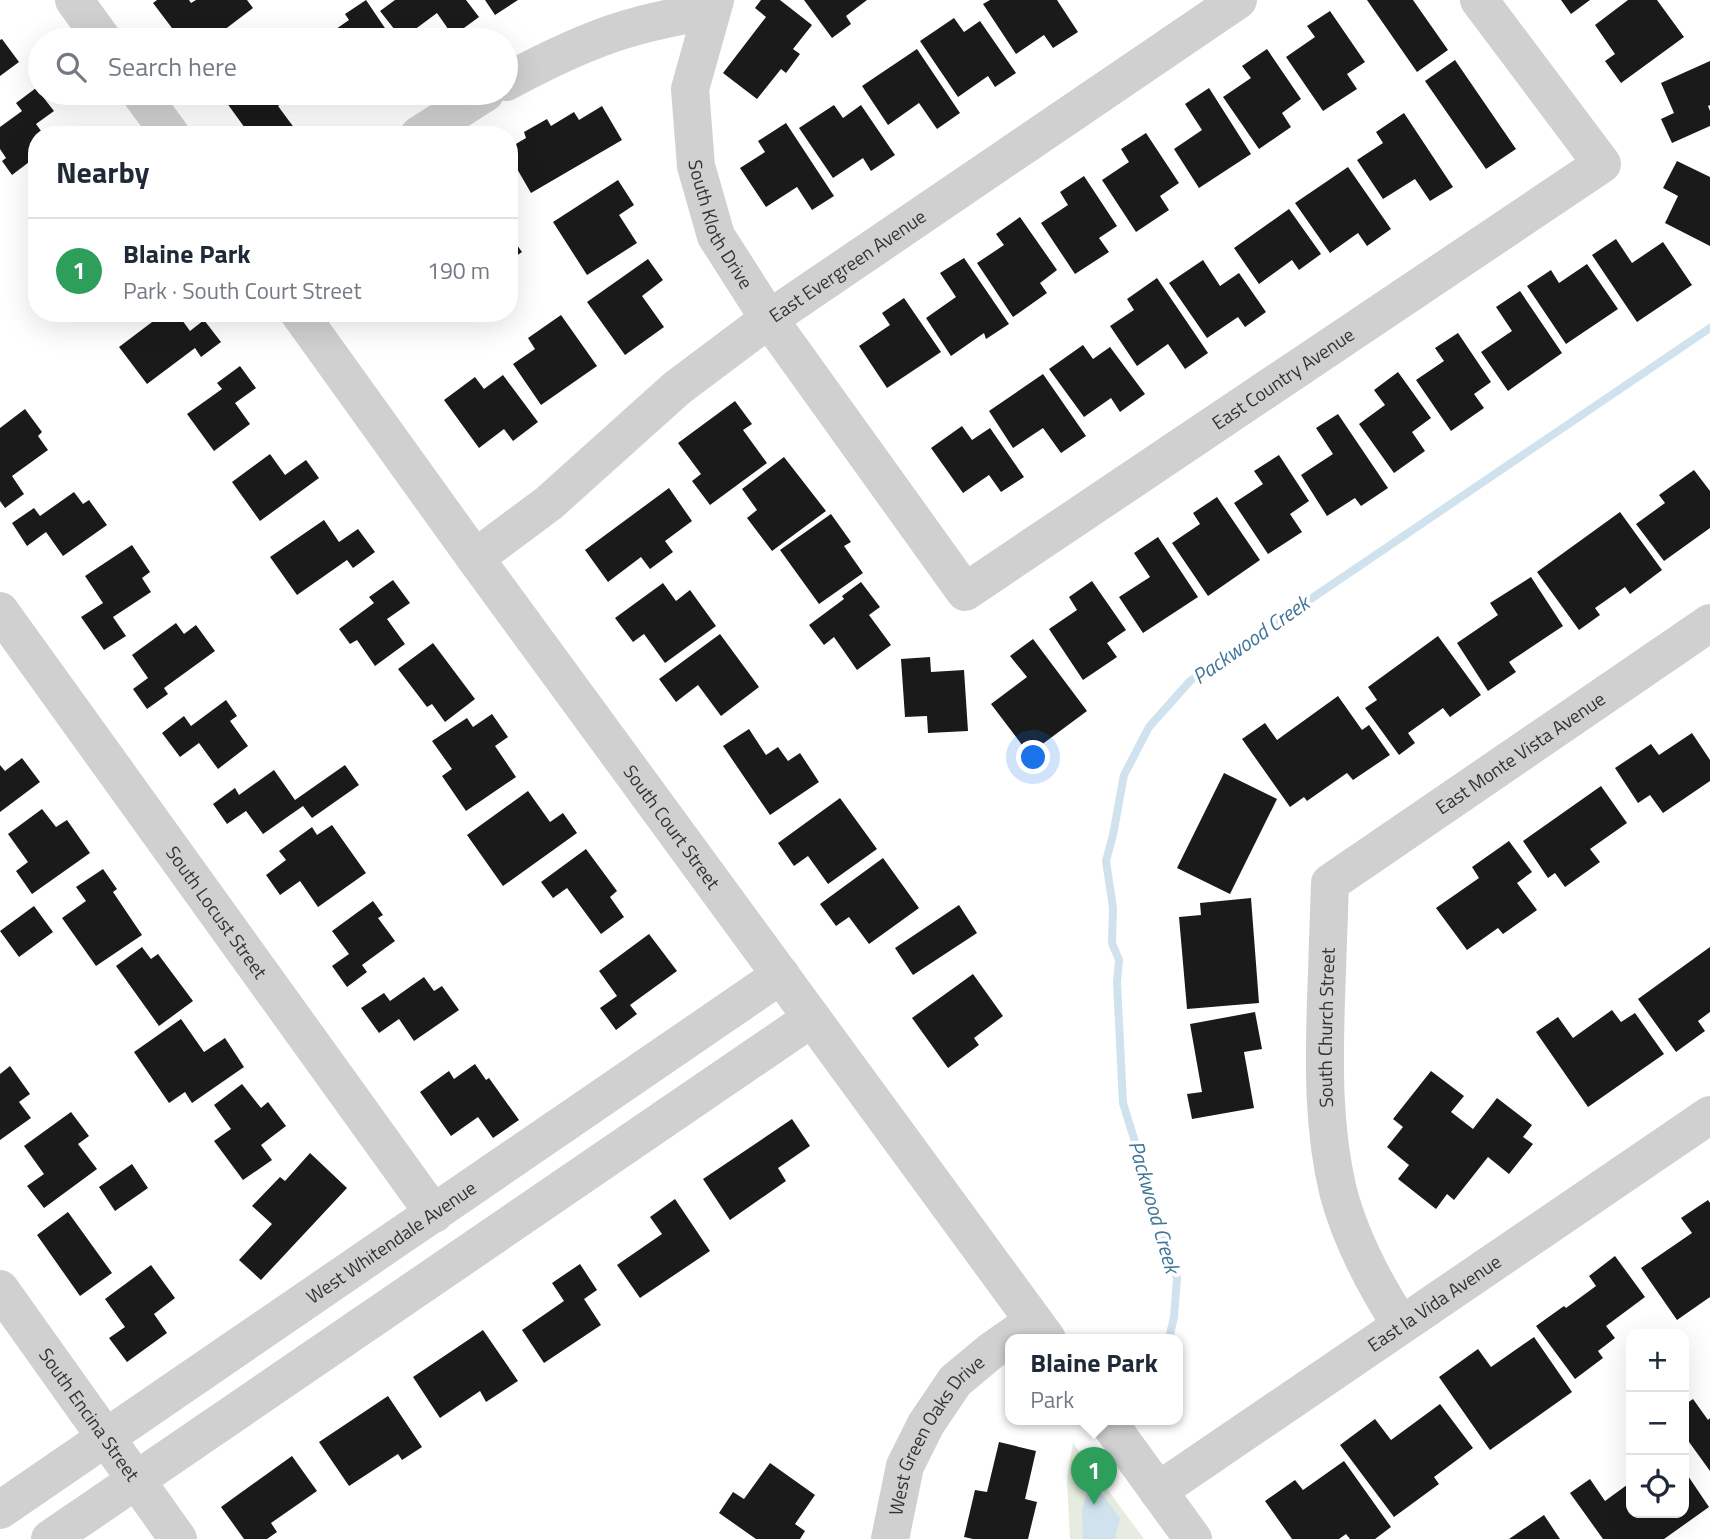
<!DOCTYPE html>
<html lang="en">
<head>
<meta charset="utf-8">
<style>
	body { margin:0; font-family:"Titillium Web",sans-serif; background:#f2f2f3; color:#1f2937 }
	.controls { position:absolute; right:21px; bottom:21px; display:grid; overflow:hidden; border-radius:14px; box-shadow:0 7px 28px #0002 }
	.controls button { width:63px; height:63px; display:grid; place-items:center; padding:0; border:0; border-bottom:2px solid #e0e1e3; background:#fff; color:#1f2937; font:35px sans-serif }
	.you { position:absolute; left:1034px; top:758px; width:24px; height:24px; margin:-18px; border:5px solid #fff; border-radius:50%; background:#1a73e8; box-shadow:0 0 0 10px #1a73e833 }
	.badge { display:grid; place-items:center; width:46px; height:46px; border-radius:50%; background:#e63946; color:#fff; font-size:23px; font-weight:700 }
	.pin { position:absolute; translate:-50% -58px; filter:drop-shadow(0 2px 4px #0008) }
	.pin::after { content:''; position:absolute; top:37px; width:24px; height:21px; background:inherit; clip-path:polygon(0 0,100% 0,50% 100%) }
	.popup { position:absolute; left:1005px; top:1334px; width:178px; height:91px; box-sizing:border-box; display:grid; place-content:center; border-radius:14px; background:#fff; filter:drop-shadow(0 2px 5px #0005); font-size:23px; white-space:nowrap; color:#747a83 }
	.popup b { font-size:26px; color:#1f2937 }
	.popup::after { content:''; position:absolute; left:50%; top:100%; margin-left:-14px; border:14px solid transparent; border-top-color:#fff }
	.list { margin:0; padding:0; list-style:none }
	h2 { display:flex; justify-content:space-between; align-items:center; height:91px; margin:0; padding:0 28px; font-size:30px }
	h2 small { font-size:23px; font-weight:400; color:#747a83 }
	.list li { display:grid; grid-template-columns:46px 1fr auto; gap:21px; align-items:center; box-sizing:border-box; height:105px; padding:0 28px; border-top:2px solid #e0e1e3 }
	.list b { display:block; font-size:26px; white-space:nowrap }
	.list p { margin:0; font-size:23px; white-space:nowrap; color:#747a83 }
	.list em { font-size:23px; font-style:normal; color:#747a83 }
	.icon { flex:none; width:38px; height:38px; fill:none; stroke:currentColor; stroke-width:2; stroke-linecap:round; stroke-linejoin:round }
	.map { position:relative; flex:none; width:1710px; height:1539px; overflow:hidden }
	.search { position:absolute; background:#fff; box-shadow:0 7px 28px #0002; left:28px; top:28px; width:490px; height:77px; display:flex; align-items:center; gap:18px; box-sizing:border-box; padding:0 24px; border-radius:38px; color:#747a83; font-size:26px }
	.panel { position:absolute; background:#fff; box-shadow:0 7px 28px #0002; left:28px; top:126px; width:490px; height:196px; border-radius:28px }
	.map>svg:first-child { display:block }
	.green { fill:#e6ecdf }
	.water { fill:#cfe2ee }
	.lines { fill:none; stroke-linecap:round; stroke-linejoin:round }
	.stream { stroke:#cfe2ee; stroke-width:8 }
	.building { fill:#1a1a1a }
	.minor { stroke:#d0d0d0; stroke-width:38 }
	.labels { text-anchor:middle; stroke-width:7; stroke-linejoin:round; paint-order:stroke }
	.street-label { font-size:19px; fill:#333; stroke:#fff }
	.water-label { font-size:21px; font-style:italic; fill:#3f7597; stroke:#fff }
</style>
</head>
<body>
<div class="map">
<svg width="1710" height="1539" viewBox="0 0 1710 1539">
	<rect width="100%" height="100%" fill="#fff"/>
	<path class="green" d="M1073 1443 1144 1539H1070L1067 1480Z"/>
	<path class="water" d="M1091 1479 1120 1518 1115 1539H1083L1082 1509Z"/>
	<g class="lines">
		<path class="stream" d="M1169 1339 1174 1317 1177 1278 1123 1103 1117 982 1119 960 1112 943 1113 908 1106 861 1113 835 1124 775 1149 727 1190 681 1710 328"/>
	</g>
	<path class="building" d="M157 0H189L191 3 196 0H247L253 8 211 40H181L153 3Z
		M366 0 393 40H329L326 36 349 20 345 14Z
		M395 0H466L479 17 453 36 437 13 402 39 380 11Z
		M485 0H518L495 15Z
		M761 0H780L812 25 793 49 800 54 786 73 781 69 757 99 723 73 766 17 755 8Z
		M804 0H867L846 16 851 24 832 38Z
		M990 0H1057L1078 32 1053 48 1044 35 1016 54 983 4Z
		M1367 0H1413L1448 50 1417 72Z
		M1561 0H1590L1571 14Z
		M1628 0H1657L1684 37 1621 83 1605 61 1615 54 1595 25Z
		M1330 11 1365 62 1347 74 1357 89 1323 111 1286 57 1315 37 1307 26Z
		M954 18 964 32 980 21 1016 73 995 87 988 76 958 97 920 41Z
		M2 39 19 62 0 76V40Z
		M917 49 960 113 937 129 919 103 888 125 862 86Z
		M1267 49 1301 99 1282 113 1291 127 1259 149 1223 97 1251 78 1242 66Z
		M1455 60 1516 149 1486 169 1425 81Z
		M1710 61V105L1708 106 1710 111V126L1672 143 1661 119 1674 113 1661 83Z
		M36 88 54 111 36 124 44 135H37V156L12 175 2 161 6 158 0 149V127L22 111 16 103Z
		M1209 88 1251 154 1199 188 1174 149 1202 130 1185 104Z
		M234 93H296L278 106 295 129 288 135H250L224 99Z
		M834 105 843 118 861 105 895 155 871 171 863 158 833 178 799 128Z
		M602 106 622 140 531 193 509 155V148L526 138 524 132 547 119 551 126 574 112 579 120Z
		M1404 113 1453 187 1430 201 1415 179 1383 199 1357 160 1383 143 1376 132Z
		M786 123 834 196 812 210 797 187 766 207 740 168 765 152 758 141Z
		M1146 133 1179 183 1160 196 1169 210 1136 232 1102 180 1129 162 1121 149Z
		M1677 161 1710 177V246L1665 223 1678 196 1663 188Z
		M1348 167 1391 229 1367 246 1358 233 1330 253 1295 203Z
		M1084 176 1117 226 1099 238 1109 252 1075 274 1041 223 1068 205 1060 192Z
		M618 180 634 205 619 215 637 243 587 275 553 222Z
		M1289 209 1321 254 1299 270 1292 260 1259 284 1234 248Z
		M1020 217 1057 270 1040 283 1047 293 1013 317 977 263 1004 245 996 234Z
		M509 234 522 252 509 261Z
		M1616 239 1632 263 1663 242 1692 285 1637 322 1592 255Z
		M964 258 1009 324 986 339 984 333 951 356 926 318 956 297 940 273Z
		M648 259 663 280 642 296 664 327 625 355 587 302Z
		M1203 260 1220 286 1239 273 1266 312 1245 327 1238 317 1207 338 1169 283Z
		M1587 264 1618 309 1566 344 1527 286 1551 270 1559 283Z
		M1157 278 1208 353 1185 369 1168 344 1137 366 1110 326 1134 310 1127 299Z
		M1520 291 1562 353 1508 391 1481 352 1512 331 1496 307Z
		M904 298 941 352 887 388 859 346 890 325 882 313Z
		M164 313H177L190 331 204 320 221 342 201 357 195 348 147 384 119 347Z
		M561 315 597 366 541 405 513 364 535 349 528 338Z
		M1458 333 1491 382 1474 394 1484 408 1451 431 1416 380 1444 361 1435 348Z
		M1083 345 1093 359 1110 347 1145 394 1120 412 1111 398 1084 417 1049 369Z
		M240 366 256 388 235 403 250 424 214 451 187 414 222 389 217 383Z
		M1398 372 1431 418 1412 432 1425 451 1394 473 1359 424 1385 405 1374 390Z
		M1043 374 1086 436 1061 453 1043 428 1013 448 989 411Z
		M503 375 538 422 513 441 504 429 479 448 444 400 475 377 484 389Z
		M735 401 752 424 743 430 767 463 710 505 692 481 701 474 678 443Z
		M25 409 42 432 38 436 48 450 12 476 24 494 5 508 0 501V428Z
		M1338 414 1388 488 1361 506 1355 498 1327 516 1301 475 1333 454 1316 428Z
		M962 426 972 440 990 428 1024 477 1001 492 989 475 963 493 931 448Z
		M270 454 285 475 306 460 319 478 260 521 232 482Z
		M1279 455 1309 501 1290 514 1302 532 1268 554 1234 503 1263 484 1254 471Z
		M784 457 826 511 772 551 747 518 757 510 742 489Z
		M1694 470 1710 491V528L1664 561 1636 524 1665 503 1659 495Z
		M669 488 692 521 665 541 673 552 650 569 641 557 608 582 585 550Z
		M74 492 83 504 89 500 107 525 63 556 46 532 27 546 12 523 34 508 40 516Z
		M1217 497 1260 560 1208 596 1172 543 1200 524 1193 513Z
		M1620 512 1662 570 1630 594 1625 587 1595 608 1600 615 1579 630 1537 572Z
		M831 514 851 542 844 546 863 573 819 604 780 550Z
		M324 520 339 542 358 529 375 552 353 568 347 560 297 595 270 557Z
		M1158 537 1198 597 1143 633 1119 597 1150 577 1134 553Z
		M132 545 150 572 142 578 151 592 113 617 126 636 104 650 81 617 103 603 85 576Z
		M1531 577 1563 626 1509 662 1516 672 1488 691 1457 643 1498 615 1490 603Z
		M393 580 410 603 387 619 405 644 375 666 357 640 350 644 339 629 374 603 369 597Z
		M1092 581 1126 630 1107 643 1117 657 1083 680 1049 629 1077 610 1069 597Z
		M861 582 880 607 869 615 891 645 857 670 834 637 824 645 809 625 844 599 842 596Z
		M663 583 676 601 690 590 716 626 665 663 644 634 633 642 615 618Z
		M176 623 184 634 196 625 215 651 164 688 168 694 147 709 133 689 148 678 132 655Z
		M720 634 759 687 721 716 698 685 676 702 659 679Z
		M1438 636 1481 695 1450 717 1443 708 1408 733 1415 743 1399 755 1365 708 1377 700 1368 687Z
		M1033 639 1087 711 1029 754 991 704 1027 677 1010 656Z
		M433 643 475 699 445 722 432 704 427 707 398 669Z
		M930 657 931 672 964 670 968 731 928 733 927 716 905 717 901 659Z
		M1338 696 1362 730 1369 725 1390 755 1353 780 1347 773 1307 801 1304 797 1290 807 1242 739 1265 723 1277 740Z
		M226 700 237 716 230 721 248 746 218 769 199 743 180 757 162 733 184 716 191 726Z
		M492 714 508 737 495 746 516 777 466 811 442 776 452 769 432 741 467 718 473 727Z
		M749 729 766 755 778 747 788 761 800 753 819 782 770 815 723 746Z
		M1692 733 1710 760V781L1663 813 1650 795 1638 803 1615 768 1651 744 1659 755Z
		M22 758 40 782 0 812V765L5 771Z
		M345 765 359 785 312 818 303 806 263 834 246 811 227 824 213 804 235 788 239 795 274 770 295 800Z
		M1224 773 1277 799 1230 894 1177 868Z
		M1601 786 1627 823 1590 849 1600 862 1565 887 1555 873 1548 878 1523 841Z
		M528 791 550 822 563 813 577 833 503 886 467 835Z
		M840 798 877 849 828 884 808 856 794 866 778 843Z
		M42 809 56 827 67 820 90 853 32 894 16 871 28 862 8 834Z
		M332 825 366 873 318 907 300 881 280 895 266 875 286 860 279 851 312 827 317 835Z
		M1509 841 1532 872 1517 883 1537 910 1503 934 1498 928 1467 950 1436 908 1479 878 1472 867Z
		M586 849 617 891 610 897 624 917 601 934 567 888 553 898 541 882Z
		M883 858 919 908 869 944 849 917 836 926 820 904Z
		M103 869 117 889 113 892 142 935 96 966 62 918 86 901 76 887Z
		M1251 898 1259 1003 1187 1009 1179 917 1201 915 1200 903Z
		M373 901 383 915 378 918 395 941 362 965 367 972 347 987 332 966 349 954 332 931Z
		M959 905 977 933 913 975 895 948Z
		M34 906 53 932 19 957 0 931Z
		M649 934 677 971 630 1005 637 1014 616 1030 600 1008 617 996 599 971Z
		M142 947 151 959 158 954 193 1001 159 1026 116 966Z
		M1710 947V1012L1698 1021 1705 1031 1676 1052 1638 999Z
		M973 974 1003 1016 974 1038 979 1045 948 1068 912 1018Z
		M424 977 434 991 442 986 459 1010 414 1041 399 1019 379 1033 361 1008 384 993 390 1001Z
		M1612 1010 1621 1022 1635 1013 1664 1054 1588 1107 1536 1032 1558 1017 1573 1038Z
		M1255 1012 1262 1049 1244 1052 1254 1108 1192 1119 1187 1094 1202 1092 1190 1024Z
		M181 1019 204 1052 225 1038 244 1067 192 1103 185 1092 169 1103 134 1052Z
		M475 1064 486 1080 489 1078 519 1120 493 1138 478 1117 451 1136 420 1092 449 1071 454 1079Z
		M10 1066 30 1094 19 1102 31 1118 0 1140V1074Z
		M1431 1071 1464 1096 1451 1112 1473 1129 1497 1098 1532 1125 1523 1137 1533 1144 1509 1174 1488 1157 1454 1200 1447 1194 1436 1209 1398 1179 1409 1165 1387 1147 1403 1127 1393 1119Z
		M242 1084 261 1108 268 1102 286 1126 261 1145 272 1160 243 1180 214 1141 231 1129 214 1105Z
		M71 1112 89 1136 78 1144 97 1169 44 1208 27 1186 44 1174 24 1146Z
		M792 1119 810 1146 778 1168 786 1181 730 1220 703 1179Z
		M310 1153 347 1188 261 1280 239 1260 272 1224 252 1206 280 1177 285 1181Z
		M132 1164 148 1188 115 1211 99 1187Z
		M675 1199 710 1251 640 1298 617 1265 662 1234 650 1217Z
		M1708 1200 1710 1203V1297L1677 1320 1641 1268 1692 1233 1681 1218Z
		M68 1212 112 1273 80 1296 37 1235Z
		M1615 1256 1645 1297 1606 1326 1615 1338 1598 1351 1603 1358 1575 1379 1536 1326 1564 1306 1566 1308 1596 1286 1589 1276Z
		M580 1264 597 1290 584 1299 601 1325 544 1363 522 1330 564 1301 552 1283Z
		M151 1265 175 1298 154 1314 167 1333 127 1362 109 1338 125 1327 105 1299Z
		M483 1330 518 1381 486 1402 480 1391 440 1418 413 1377Z
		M1534 1337 1572 1392 1490 1450 1439 1377 1478 1349 1491 1367Z
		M388 1396 422 1447 402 1460 398 1454 349 1486 319 1442Z
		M1693 1399 1708 1420 1710 1418V1471L1684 1435V1405Z
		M1440 1404 1473 1448 1434 1477 1439 1484 1394 1517 1340 1445 1375 1419 1391 1440Z
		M999 1442 1036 1451 1025 1499 1037 1502 1028 1539H973L964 1537 975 1490 987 1492Z
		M292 1456 317 1491 271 1523 277 1532 267 1539H244L221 1507Z
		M1344 1461 1391 1527 1375 1539H1350L1346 1534 1339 1539H1292L1265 1501 1295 1480 1303 1490Z
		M770 1463 815 1495 795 1524 805 1531 800 1539H756L719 1513 733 1492 744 1499Z
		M1684 1470 1709 1507 1664 1539H1603L1570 1493 1590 1479 1605 1501 1631 1482V1513H1684Z
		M1544 1515 1560 1539H1509Z"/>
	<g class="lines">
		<g class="minor">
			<path d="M74 0 103 40"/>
			<path id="s1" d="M715 0 690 89 696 166 716 236 769 319 965 592 1602 164 1479 0"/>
			<path d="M506 82C536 66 568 50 600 38 636 24 674 17 711 10"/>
			<path d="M140 93 171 135"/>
			<path d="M419 135 485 93"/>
			<path id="s2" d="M299 313 475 558 1047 1339"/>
			<path id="s3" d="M475 558 549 503 677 388 769 319 1238 0"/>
			<path id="s4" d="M0 611 434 1214"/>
			<path id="s5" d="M0 1289 178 1539"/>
			<path id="s6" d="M1401 1325C1375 1285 1350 1237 1338 1191 1323 1128 1324 1064 1326 1000 1327 961 1329 922 1330 883L1710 623"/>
			<path d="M1106 1419 1193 1539"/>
			<path id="s7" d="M1158 1491 1710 1115"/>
			<path id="s8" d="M0 1510 781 975"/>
			<path d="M50 1539 812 1018"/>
			<path id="s9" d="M890 1539 905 1466 926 1424 955 1381 991 1351 1034 1321"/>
		</g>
	</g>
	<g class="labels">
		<g class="street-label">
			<text dy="7" stroke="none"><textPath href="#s1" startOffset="233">South Kloth Drive</textPath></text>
			<text dy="7" stroke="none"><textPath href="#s3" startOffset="474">East Evergreen Avenue</textPath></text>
			<text dy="7" stroke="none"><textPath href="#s1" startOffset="1060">East Country Avenue</textPath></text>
			<text dy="7" stroke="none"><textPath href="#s6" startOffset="688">East Monte Vista Avenue</textPath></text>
			<text dy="7" stroke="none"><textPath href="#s2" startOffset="635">South Court Street</textPath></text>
			<text dy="7" stroke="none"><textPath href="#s4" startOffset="371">South Locust Street</textPath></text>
			<text dy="7" stroke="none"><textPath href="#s6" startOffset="313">South Church Street</textPath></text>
			<text dy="7" stroke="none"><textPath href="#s8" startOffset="474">West Whitendale Avenue</textPath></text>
			<text dy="7" stroke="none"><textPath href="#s7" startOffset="334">East la Vida Avenue</textPath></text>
			<text dy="7" stroke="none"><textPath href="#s5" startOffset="154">South Encina Street</textPath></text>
			<text dy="7" stroke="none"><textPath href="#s9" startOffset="116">West Green Oaks Drive</textPath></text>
		</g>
		<g class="water-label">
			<text transform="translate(1251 640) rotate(-35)" y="7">Packwood Creek</text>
			<text transform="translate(1154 1207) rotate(74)" y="7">Packwood Creek</text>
		</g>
	</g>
</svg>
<div class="controls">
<button>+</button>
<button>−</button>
<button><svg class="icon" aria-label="locate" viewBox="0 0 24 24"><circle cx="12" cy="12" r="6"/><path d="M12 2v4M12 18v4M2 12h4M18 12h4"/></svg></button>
</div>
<div class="you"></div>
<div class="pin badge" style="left:1094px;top:1505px;background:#2e9e5b">1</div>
<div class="popup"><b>Blaine Park</b>Park</div>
<div class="search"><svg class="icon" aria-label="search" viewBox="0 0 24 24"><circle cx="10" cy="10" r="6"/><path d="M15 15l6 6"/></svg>Search here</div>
<section class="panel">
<h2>Nearby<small></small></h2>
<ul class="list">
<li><span class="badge" style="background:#2e9e5b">1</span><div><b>Blaine Park</b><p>Park · South Court Street</p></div><em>190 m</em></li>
</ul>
</section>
</div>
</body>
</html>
